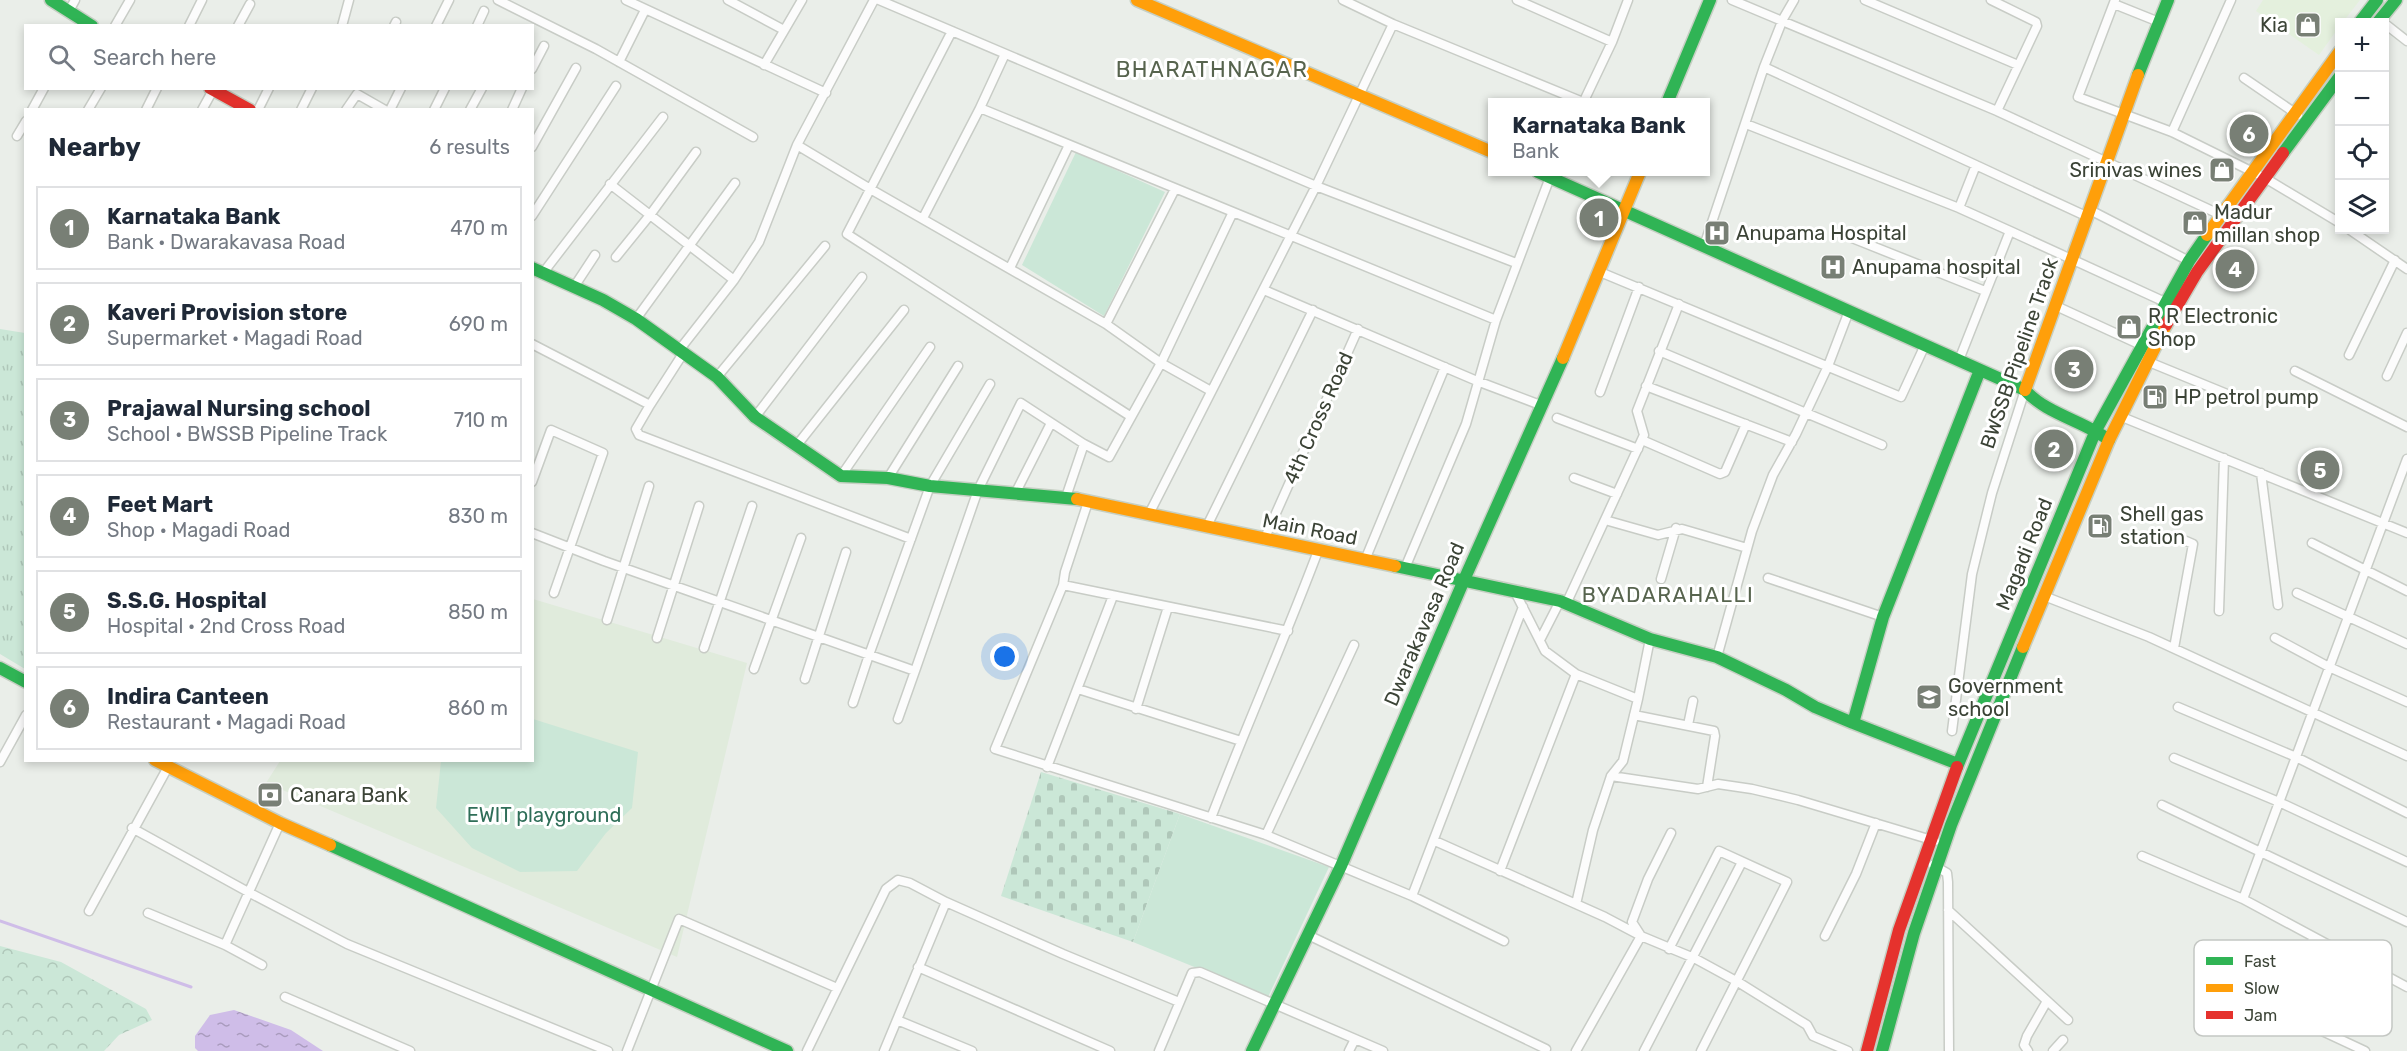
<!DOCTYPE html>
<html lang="en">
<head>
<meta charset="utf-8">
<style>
	body { margin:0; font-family:Rubik,sans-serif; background:#f6f6f7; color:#1f2937 }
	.controls { position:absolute; right:18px; top:18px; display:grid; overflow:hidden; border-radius:0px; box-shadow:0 3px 9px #0003 }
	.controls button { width:54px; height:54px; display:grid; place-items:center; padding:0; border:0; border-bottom:2px solid #e0e1e3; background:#fff; color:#1f2937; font:30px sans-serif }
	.you { position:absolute; left:1005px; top:657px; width:21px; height:21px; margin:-15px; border:4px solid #fff; border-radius:50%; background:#1a73e8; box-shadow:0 0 0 9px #1a73e833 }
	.badge { display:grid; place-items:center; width:39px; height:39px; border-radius:50%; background:#787f75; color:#fff; font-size:20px; font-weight:700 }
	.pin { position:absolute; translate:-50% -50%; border:3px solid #fff; box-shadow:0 2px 6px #0006 }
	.popup { position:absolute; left:1488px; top:98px; width:222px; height:78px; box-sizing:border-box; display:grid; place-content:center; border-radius:0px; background:#fff; filter:drop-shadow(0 2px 4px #0005); font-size:20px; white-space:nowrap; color:#747a83 }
	.popup b { font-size:22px; color:#1f2937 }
	.popup::after { content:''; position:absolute; left:50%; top:100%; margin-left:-12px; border:12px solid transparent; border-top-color:#fff }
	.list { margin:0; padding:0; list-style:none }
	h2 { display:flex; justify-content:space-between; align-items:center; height:78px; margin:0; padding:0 24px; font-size:26px }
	h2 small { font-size:20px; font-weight:400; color:#747a83 }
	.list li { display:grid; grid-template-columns:39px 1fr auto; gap:18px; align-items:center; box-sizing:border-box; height:84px; margin:0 12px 12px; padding:0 12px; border:2px solid #e0e1e3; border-radius:0px }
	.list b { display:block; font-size:22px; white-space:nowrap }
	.list p { margin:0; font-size:20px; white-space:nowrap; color:#747a83 }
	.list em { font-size:20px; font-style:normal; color:#747a83 }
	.icon { flex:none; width:33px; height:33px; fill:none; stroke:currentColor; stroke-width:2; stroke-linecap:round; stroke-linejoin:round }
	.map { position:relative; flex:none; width:2407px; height:1051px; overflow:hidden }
	.search { position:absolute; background:#fff; box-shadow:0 3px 9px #0003; left:24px; top:24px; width:510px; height:66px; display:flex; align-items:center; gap:15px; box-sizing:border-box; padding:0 21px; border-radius:0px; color:#747a83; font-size:22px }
	.panel { position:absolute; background:#fff; box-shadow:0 3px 9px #0003; left:24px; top:108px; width:510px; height:654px; border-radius:0px }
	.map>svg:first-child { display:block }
	.commercial { fill:#e4f0dd }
	.education { fill:#e0ebdc }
	.grass { fill:url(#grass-tufts) }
	.forest { fill:url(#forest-crowns) }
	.cemetery { fill:url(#cemetery-stones) }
	.green { fill:#cbe7d7 }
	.water { fill:url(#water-ripples) }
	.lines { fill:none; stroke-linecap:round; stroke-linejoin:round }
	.stream { stroke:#cfbde8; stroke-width:3 }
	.street-casing { stroke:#c8ccc6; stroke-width:11 }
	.fast-casing { stroke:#c6cfc3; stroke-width:15 }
	.slow-casing { stroke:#c6cfc3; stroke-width:15 }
	.jam-casing { stroke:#c6cfc3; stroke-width:15 }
	.street { stroke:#fcfcfc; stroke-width:8 }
	.fast { stroke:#30b455; stroke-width:12 }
	.slow { stroke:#ff9f0a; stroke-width:12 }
	.jam { stroke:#e5322d; stroke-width:12 }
	.labels { text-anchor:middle; stroke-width:6; stroke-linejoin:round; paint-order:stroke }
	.poi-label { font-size:20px; fill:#3b4336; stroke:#fff; text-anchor:start }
	.street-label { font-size:20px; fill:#3b4336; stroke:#fff }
	.park-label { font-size:20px; fill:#2f6e58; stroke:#fff }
	.neighbourhood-label { font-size:21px; letter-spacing:1.5px; fill:#57644e; stroke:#fff }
	.quarter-label { font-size:22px; letter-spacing:1.5px; fill:#57644e; stroke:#fff }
	.key { fill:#fff; stroke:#c4c7c3; stroke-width:1.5 }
	.key-label { font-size:16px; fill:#3b4336 }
</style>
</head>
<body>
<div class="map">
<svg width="2407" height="1051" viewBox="0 0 2407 1051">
	<defs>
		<pattern id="grass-tufts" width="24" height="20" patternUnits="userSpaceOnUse" patternTransform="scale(1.5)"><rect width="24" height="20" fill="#cbe7d7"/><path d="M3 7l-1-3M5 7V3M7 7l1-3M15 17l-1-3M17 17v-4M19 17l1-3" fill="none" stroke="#afc7b9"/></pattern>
		<pattern id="forest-crowns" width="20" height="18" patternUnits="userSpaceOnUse" patternTransform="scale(1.5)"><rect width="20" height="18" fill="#cbe7d7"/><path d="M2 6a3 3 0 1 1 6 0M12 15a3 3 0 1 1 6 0" fill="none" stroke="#afc7b9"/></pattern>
		<pattern id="cemetery-stones" width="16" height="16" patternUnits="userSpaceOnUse" patternTransform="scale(1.5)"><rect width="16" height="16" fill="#cbe7d7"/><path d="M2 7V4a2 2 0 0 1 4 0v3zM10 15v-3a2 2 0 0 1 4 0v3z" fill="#afc7b9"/></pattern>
		<pattern id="water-ripples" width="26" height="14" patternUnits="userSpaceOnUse" patternTransform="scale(1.5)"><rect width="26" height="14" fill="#cfbde8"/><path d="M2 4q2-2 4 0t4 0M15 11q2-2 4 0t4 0" fill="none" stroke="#a99bbd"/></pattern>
	</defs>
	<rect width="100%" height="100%" fill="#eaeee9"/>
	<path class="commercial" d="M2263 0H2360L2343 22H2340L2339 27 2319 55 2256 11Z"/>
	<path class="education" d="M533 599 747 663 677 957 266 783 280 761 532 760Z"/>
	<path class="grass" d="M0 329 25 333V669L0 654Z"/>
	<path class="forest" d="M0 946 61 962 146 1009 152 1020 119 1035 104 1051H0Z"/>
	<path class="cemetery" d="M1041 772 1180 814 1133 942 1001 896Z"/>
	<path class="green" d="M1076 152 1165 192 1104 316 1022 265Z
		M533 719 638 752 632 808 606 833 577 871 520 872 472 848 436 808 441 761 532 760Z
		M1180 814 1329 867 1268 997 1133 942Z"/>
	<path class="water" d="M234 1010 291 1030 323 1051H198L195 1048V1036L210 1015Z"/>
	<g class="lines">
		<path class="stream" d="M0 921 191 987"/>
		<g class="street-casing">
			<path id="street" d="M498 0 596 49 753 137
				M626 0 826 93
				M728 0 784 30
				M879 0 1316 186 1516 263
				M1343 0 1393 24 1583 102
				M1517 0 1612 42
				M1732 0 1997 111 2221 215
				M1865 0 2018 65
				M1991 0 2036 22 2037 26 1997 111
				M2115 0 2078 97 2172 132 2265 178 2340 223
				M2114 4 2159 22
				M69 11 75 0
				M2384 23 2407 41
				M115 26 130 0
				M189 26 202 0
				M238 26 250 4
				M342 26 349 0
				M394 26 396 22
				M436 26 449 0
				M477 26 484 11
				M952 31 847 234 1130 416
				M619 62 645 10
				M764 65 802 0
				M1764 67 2088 217
				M532 69 544 46
				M2244 78 2298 115
				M1583 103 1612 42 1628 0
				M980 108 1005 54
				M32 110 44 88
				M88 110 101 88
				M146 110 157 88
				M202 110 213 90
				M258 110 269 88
				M301 110 312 88
				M346 110 357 94 385 110
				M390 110 401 88
				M434 110 445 88
				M470 110 482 88
				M512 110 522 88
				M1746 124 1959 208 2010 231 1959 360
				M2172 132 2231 0
				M17 136 26 121
				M797 145 872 190 1106 324 1161 363 1211 391
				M532 147 576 68
				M610 184 734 280
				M1959 208 1976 165
				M2090 210 2189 261
				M532 216 616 86
				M923 218 980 108 1496 320
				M2350 230 2407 269
				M2010 231 2165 302
				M1852 238 1985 291
				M1704 246 1764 67 1783 19 1794 0
				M616 257 650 215 696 152
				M1010 268 1069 145
				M1600 272 1901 397 1925 345
				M543 273 663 117
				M574 287 595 255
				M1264 290 1477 381 1543 406
				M2056 306 2141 345
				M636 319 735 183
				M1106 324 1175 189
				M532 344 650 405 684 352
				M680 349 734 280 759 242 797 145 874 0
				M1659 351 1882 445
				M2349 355 2395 260
				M2149 362 2232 396
				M2295 371 2407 427
				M2387 376 2407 333
				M717 377 825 246
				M1646 386 1792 442
				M1600 392 1639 287
				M650 405 636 429 639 435 911 539
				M755 417 862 277
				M2122 417 2407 533
				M1557 418 1638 449
				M1642 440 1720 474 1725 472 1746 424
				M797 445 904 310
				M2261 473 2278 605
				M841 476 930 347
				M888 478 958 366
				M1574 478 1617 494
				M532 482 551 430 603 453 554 593
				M1016 492 1051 423
				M1066 497 1084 444
				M1088 502 1065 572 1063 585 995 749 1266 835 1412 896 1504 941
				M1149 514 1316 186 1393 24
				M1605 520 1658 535 1682 529 1747 548
				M1207 526 1313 310
				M532 533 604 561 915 671 978 490 1021 403 1084 444 1109 457 1161 363 1233 212
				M1264 540 1358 329
				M2312 543 2407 591
				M1365 560 1445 367
				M1405 568 1466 424 1496 320 1552 172
				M1768 578 1883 617
				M1661 579 1676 528
				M1063 585 1288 631
				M1515 592 1545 651 1576 674 1638 699 1623 761 1611 776 1698 789 1718 784 1752 789 1798 800 1935 841
				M2297 593 2407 644
				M2044 596 2149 637 2407 756
				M1567 602 1644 435 1637 411 1679 304
				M2219 611 2224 458
				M607 620 649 486
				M657 638 699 506
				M2275 638 2329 667 2407 702
				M1540 640 1560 601
				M704 648 752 506
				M2174 648 2193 544 2179 538
				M1717 657 1752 531 1773 475 1796 434 1828 366 1849 311
				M754 669 801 538
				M805 679 846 552
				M1078 689 1241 741
				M1638 699 1650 639
				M853 703 869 655 930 486 990 384
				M2178 707 2296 757 2407 813
				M1136 709 1168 607
				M1634 715 1714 731 1715 736 1707 787
				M898 719 915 671
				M1688 725 1693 701
				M1952 731 1972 574 1992 493 2025 390
				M2174 758 2279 802 2407 862
				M0 762 26 715
				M1047 767 1113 596
				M2162 805 2407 922
				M1211 818C1245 729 1284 641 1318 551
				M132 828 250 893 347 944 608 1051
				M1671 833 1648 879 1632 922 1641 936 1694 958 1738 982 1807 1025 1813 1036 1848 1051
				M1266 835 1354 645
				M1435 841 1605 917 1641 936 1576 1051
				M2142 856 2243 899 2407 987
				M1933 865 1947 873 1948 882 1949 1051
				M1500 871 1576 674
				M1412 896 1523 607
				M2243 899 2407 459
				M1576 904 1593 830 1611 776
				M1948 910 2068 1020
				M89 911 168 767
				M148 913 225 945 262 965
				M1308 935 1546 1049
				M1825 936 1856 874 1876 823
				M225 945 280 823
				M1669 949 1719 851 1787 882 1701 1051
				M2358 961 2349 979 2350 989 2376 1002
				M2202 962 2273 1008 2365 1051
				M918 967 1110 1051
				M285 997 410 1051
				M2273 1008 2314 938
				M897 1020 972 1051
				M627 1051 679 919 837 988
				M807 1051 886 889 898 880 910 883 946 902 1063 954 1179 1002
				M884 1051 946 902
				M1159 1051 1192 973 1200 972 1383 1051
				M1349 1051 1355 1039
				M1644 1051 1742 862
				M2028 1051 2024 1045 2027 1036 2047 1001
				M2053 1051 2063 1040"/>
		</g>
		<g class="fast-casing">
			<path id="fast" d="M51 0 92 26
				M2360 22 2377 0
				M2378 22 2396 0
				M2138 75 2168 0
				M1667 103 1710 0
				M2283 153 2340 76
				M1538 172 2025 390C2046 414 2084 421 2109 440
				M532 268 603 300 636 319 717 377 755 417 841 476 888 478 930 486 1077 499
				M1395 566 1560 601 1650 639 1717 657 1786 690 1815 707 1853 723
				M0 668 26 682
				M1958 764 1853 723 1883 617 1980 370
				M1957 767 2096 430 2189 261 2207 235
				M330 845 787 1051
				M1252 1051 1341 866 1464 580 1563 358
				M1882 1051 1914 933 1951 825 2023 647"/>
		</g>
		<g class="slow-casing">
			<path id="slow" d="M1137 0 1492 152
				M2207 235 2340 51
				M1563 358 1640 172
				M2025 390 2138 75
				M1077 499 1395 566
				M2023 647 2109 440 2166 325
				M155 760 280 823 330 845"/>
		</g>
		<g class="jam-casing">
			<path id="jam" d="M210 88 250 110
				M2166 325 2197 272 2283 153
				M1867 1051 1899 930 1957 767"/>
		</g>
		<use href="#street" class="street"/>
		<use href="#fast" class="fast"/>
		<use href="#slow" class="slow"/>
		<use href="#jam" class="jam"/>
	</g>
	<defs>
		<g id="shop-square" transform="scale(1.35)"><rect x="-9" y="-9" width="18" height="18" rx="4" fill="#787f75" stroke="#fff"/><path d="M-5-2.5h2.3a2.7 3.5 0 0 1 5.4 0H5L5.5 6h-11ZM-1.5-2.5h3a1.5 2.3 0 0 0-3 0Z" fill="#fff"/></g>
		<g id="hospital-square" transform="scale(1.35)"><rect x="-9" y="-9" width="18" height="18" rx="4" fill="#787f75" stroke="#fff"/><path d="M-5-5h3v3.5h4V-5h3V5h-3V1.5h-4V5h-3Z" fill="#fff"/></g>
		<g id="fuel-square" transform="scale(1.35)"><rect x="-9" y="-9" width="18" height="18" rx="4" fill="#787f75" stroke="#fff"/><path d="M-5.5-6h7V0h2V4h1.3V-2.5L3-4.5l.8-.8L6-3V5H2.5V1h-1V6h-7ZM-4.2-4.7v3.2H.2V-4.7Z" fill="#fff"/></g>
		<g id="school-square" transform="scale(1.35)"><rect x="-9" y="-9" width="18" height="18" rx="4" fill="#787f75" stroke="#fff"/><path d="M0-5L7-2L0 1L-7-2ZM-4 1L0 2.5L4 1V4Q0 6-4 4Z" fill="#fff"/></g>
		<g id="bank-square" transform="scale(1.35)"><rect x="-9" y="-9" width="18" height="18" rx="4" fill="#787f75" stroke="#fff"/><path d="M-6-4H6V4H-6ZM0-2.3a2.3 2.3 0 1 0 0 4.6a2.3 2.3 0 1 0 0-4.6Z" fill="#fff"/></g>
	</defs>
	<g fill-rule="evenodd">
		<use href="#shop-square" x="2308" y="25"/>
		<use href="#shop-square" x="2222" y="170"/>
		<use href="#shop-square" x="2195" y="223"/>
		<use href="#hospital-square" x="1717" y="233"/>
		<use href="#hospital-square" x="1833" y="267"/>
		<use href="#shop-square" x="2129" y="327"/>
		<use href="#fuel-square" x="2155" y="397"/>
		<use href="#fuel-square" x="2100" y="526"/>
		<use href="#school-square" x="1929" y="697"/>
		<use href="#bank-square" x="270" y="795"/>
	</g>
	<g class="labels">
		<g class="poi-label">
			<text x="2288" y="32" text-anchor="end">Kia</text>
			<text x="2202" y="177" text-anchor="end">Srinivas wines</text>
			<text x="2214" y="219">Madur<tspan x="2214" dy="23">millan shop</tspan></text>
			<text x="1736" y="240">Anupama Hospital</text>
			<text x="1852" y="274">Anupama hospital</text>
			<text x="2148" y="323">R R Electronic<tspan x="2148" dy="23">Shop</tspan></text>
			<text x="2174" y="404">HP petrol pump</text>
			<text x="2120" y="521">Shell gas<tspan x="2120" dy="23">station</tspan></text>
			<text x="1948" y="693">Government<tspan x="1948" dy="23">school</tspan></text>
			<text x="290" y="802">Canara Bank</text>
		</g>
		<g class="street-label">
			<text transform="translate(2019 353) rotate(-71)" y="7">BWSSB Pipeline Track</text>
			<text transform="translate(1318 418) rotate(-66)" y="7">4th Cross Road</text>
			<text transform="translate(1310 529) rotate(11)" y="7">Main Road</text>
			<text transform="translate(2024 554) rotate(-68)" y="7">Magadi Road</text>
			<text transform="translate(1424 624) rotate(-67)" y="7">Dwarakavasa Road</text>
		</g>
		<g class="park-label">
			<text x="544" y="822">EWIT playground</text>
		</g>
		<g class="neighbourhood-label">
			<text x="1668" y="602">BYADARAHALLI</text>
		</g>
		<g class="quarter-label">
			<text x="1212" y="77">BHARATHNAGAR</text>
		</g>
	</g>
	<rect x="2194" y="940" width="198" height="96" rx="9" class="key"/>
	<rect x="2206" y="957" width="27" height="8" fill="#30b455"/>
	<rect x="2206" y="984" width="27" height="8" fill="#ff9f0a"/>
	<rect x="2206" y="1011" width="27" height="8" fill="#e5322d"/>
	<g class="key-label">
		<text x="2244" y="967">Fast</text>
		<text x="2244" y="994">Slow</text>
		<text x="2244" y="1021">Jam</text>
	</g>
</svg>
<div class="controls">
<button>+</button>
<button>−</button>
<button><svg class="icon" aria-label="locate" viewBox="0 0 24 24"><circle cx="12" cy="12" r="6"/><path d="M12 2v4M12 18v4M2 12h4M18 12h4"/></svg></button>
<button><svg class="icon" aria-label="layers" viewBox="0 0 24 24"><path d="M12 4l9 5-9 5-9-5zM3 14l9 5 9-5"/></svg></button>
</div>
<div class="you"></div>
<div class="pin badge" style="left:1599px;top:218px">1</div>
<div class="popup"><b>Karnataka Bank</b>Bank</div>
<div class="pin badge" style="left:2054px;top:449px">2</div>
<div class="pin badge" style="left:2074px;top:369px">3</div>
<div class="pin badge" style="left:2235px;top:269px">4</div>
<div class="pin badge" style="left:2320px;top:470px">5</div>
<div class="pin badge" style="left:2249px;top:134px">6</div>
<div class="search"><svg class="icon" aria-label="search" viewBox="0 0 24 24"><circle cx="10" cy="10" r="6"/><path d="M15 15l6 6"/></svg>Search here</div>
<section class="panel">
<h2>Nearby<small>6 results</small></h2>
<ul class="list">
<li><span class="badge">1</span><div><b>Karnataka Bank</b><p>Bank · Dwarakavasa Road</p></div><em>470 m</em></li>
<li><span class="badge">2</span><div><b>Kaveri Provision store</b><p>Supermarket · Magadi Road</p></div><em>690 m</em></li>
<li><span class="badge">3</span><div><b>Prajawal Nursing school</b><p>School · BWSSB Pipeline Track</p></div><em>710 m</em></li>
<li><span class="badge">4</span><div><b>Feet Mart</b><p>Shop · Magadi Road</p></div><em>830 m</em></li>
<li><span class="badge">5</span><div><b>S.S.G. Hospital</b><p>Hospital · 2nd Cross Road</p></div><em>850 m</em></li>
<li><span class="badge">6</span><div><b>Indira Canteen</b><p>Restaurant · Magadi Road</p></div><em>860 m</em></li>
</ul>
</section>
</div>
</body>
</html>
